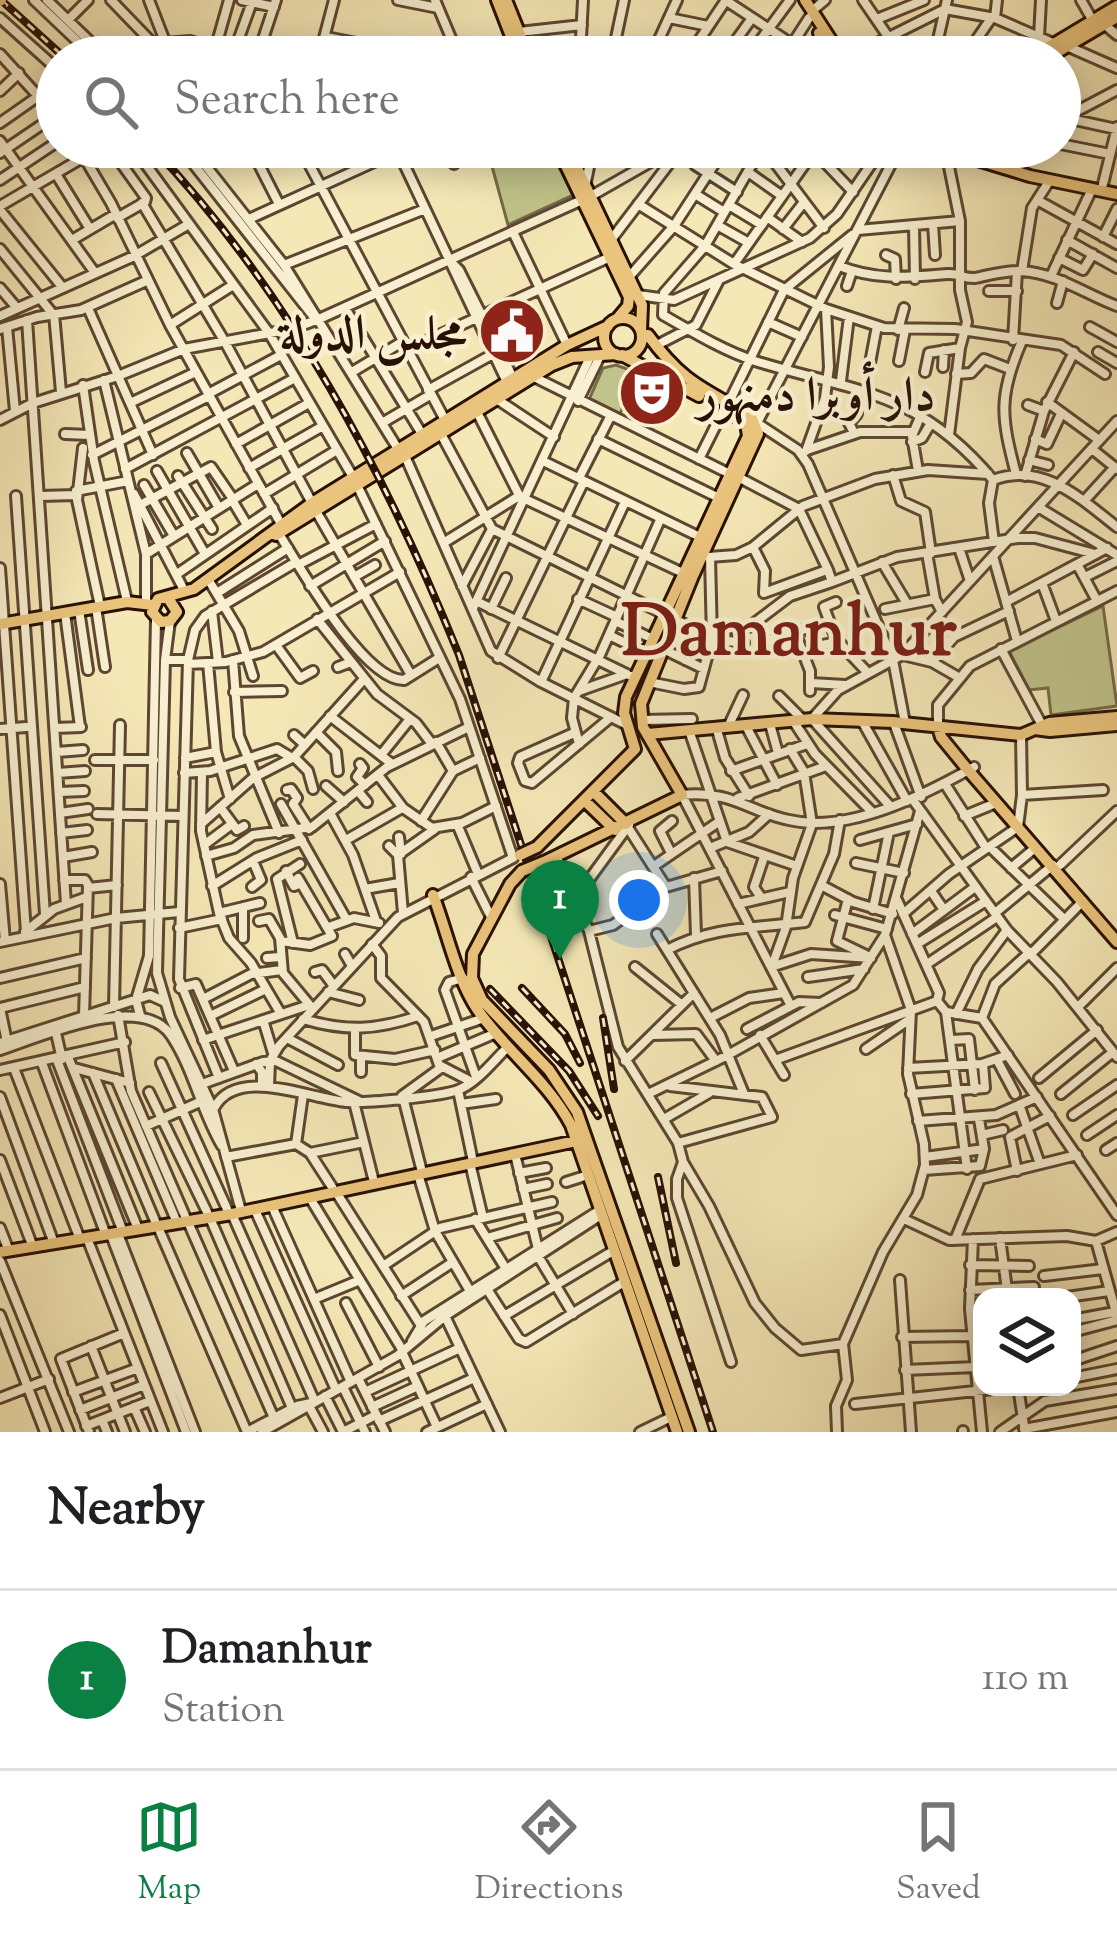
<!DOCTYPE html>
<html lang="en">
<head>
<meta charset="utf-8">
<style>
	body { margin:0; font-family:"Sorts Mill Goudy",Amiri,serif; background:#f6f6f6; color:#202124 }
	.controls { position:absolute; right:36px; bottom:36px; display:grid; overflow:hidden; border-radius:24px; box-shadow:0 6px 30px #0003 }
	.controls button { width:108px; height:108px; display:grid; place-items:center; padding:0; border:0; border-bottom:3px solid #e0e0e0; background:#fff; color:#202124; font:60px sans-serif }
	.you { position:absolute; left:639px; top:900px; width:42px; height:42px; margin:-30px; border:9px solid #fff; border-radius:50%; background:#1a73e8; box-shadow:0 0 0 18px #1a73e833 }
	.badge { display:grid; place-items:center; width:78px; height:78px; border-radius:50%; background:#0b8043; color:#fff; font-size:39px; font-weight:700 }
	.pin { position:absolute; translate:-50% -99px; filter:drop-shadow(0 3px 6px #0008) }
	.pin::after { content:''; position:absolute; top:63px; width:42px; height:36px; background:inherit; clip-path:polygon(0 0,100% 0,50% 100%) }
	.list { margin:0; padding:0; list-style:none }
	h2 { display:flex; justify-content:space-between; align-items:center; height:156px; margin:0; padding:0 48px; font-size:51px }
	h2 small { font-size:39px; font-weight:400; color:#757577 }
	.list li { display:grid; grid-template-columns:78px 1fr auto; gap:36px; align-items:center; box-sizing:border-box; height:180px; padding:0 48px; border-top:3px solid #e0e0e0 }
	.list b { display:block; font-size:45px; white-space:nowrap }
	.list p { margin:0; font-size:39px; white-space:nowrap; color:#757577 }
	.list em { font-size:39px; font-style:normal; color:#757577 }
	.icon { flex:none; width:66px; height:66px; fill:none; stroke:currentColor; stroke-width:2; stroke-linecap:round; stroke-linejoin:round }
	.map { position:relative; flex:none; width:1117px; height:1432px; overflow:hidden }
	.search { position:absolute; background:#fff; box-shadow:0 6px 30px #0003; left:36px; right:36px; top:36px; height:132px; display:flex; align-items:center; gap:30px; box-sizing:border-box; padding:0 42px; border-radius:66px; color:#757577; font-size:45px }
	.sheet { height:336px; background:#fff }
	nav { display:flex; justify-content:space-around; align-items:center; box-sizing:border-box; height:168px; border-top:3px solid #e0e0e0; background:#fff; font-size:33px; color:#757577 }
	nav a { display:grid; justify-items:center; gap:6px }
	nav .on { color:#0b8043 }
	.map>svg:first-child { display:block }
	.green { fill:#c0c48b; stroke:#746a48; stroke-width:3 }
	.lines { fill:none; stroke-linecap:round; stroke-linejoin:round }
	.minor-casing { stroke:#5c4632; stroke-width:14 }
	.major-casing { stroke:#291005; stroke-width:16 }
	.minor { stroke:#f8f0d0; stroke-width:8 }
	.major { stroke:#eac47c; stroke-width:10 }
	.rail-casing { stroke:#291005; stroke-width:8 }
	.rail { stroke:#f8f0d0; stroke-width:3; stroke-dasharray:9; stroke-linecap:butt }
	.major-bridge-casing { stroke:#291005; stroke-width:16; stroke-linecap:butt }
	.major-bridge { stroke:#eac47c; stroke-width:10 }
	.labels { text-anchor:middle; stroke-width:9; stroke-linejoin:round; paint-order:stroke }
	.poi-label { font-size:48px; font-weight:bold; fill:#291005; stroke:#f8f0d0; text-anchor:end }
	.town-label { font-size:72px; font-weight:bold; fill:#7a1f14; stroke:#f8f0d0 }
</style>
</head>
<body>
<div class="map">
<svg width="1117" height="1432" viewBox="0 0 1117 1432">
	<rect width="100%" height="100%" fill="#f5e8b7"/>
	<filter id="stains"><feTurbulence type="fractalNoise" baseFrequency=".00167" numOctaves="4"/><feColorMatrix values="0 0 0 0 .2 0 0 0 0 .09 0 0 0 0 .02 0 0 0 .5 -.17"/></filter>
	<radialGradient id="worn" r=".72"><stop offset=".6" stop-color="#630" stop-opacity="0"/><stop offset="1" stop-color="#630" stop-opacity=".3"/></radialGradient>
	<path class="green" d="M549 147 573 195 508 225 487 148Z
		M616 365 638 373 619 416 588 402 603 368Z
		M1103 606 1117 706 1051 715 1048 688 1029 690 1009 651Z"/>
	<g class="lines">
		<g class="minor-casing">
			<path id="minor" d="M34 0 94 57
				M47 0 106 57
				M111 0 166 57
				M149 0 171 57
				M242 0 274 7
				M398 0 438 8
				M435 0 459 57
				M725 0 792 44
				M863 0 902 57
				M1081 0 1093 21
				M945 9 995 18 1055 44
				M812 11 825 0
				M0 18 57 69
				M669 18 708 26
				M995 18 997 0
				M877 19 924 0
				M68 20 88 0
				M1105 25 1117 35
				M519 32 582 25
				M326 37 398 51 405 57
				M1039 37 1041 0
				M938 41 967 56
				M165 43 190 41 247 57
				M216 46 229 0
				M1069 47 1117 68
				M234 52 252 2
				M0 54 57 117
				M966 55 992 17
				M257 57 276 0
				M319 57 334 0
				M580 57 583 0
				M592 57 621 54 638 57
				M612 57 624 0
				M651 57 677 0
				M688 57 726 0
				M724 57 752 18
				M748 57 790 0
				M784 57 809 18
				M849 57 945 9
				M934 57 947 0
				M0 91 19 73
				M1064 118 1117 90
				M1066 118 1116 129
				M0 123 40 95
				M0 141 95 273
				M1060 144 1110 154
				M78 147 111 203 170 325 281 524
				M114 147 113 152 146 198 145 202 117 218
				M133 147 269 333 353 477
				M180 147 313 316
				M191 147 284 265 398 449
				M250 147 279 204
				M300 147 445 420
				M396 147 507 382
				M446 147 454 164
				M762 147 705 246 664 293 663 315C691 331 724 351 755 361 857 392 919 391 993 480
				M763 147 824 228
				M900 147 757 423 798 450 808 464 893 660 905 723
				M814 151 853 192
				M946 152 960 221V290L967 322 960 348 949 435
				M0 153 56 115
				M997 160 1000 147
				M695 165 737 192
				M748 172 782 196
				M56 174 90 229
				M0 180 57 142
				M1103 184 1117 127
				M585 187 593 147
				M695 194 724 212
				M591 196 670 151 746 147
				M1037 200 1117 244
				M142 203 225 342 312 503
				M638 204 734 264 826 309 884 328 955 329 1061 345 1105 374
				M729 205 762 225
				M0 206 84 157
				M0 210 63 288
				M767 217 802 242
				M249 219 407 147
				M933 224 935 255
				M717 225 749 243
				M914 226 915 279
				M783 229 804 202
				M858 230 960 221
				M513 232 567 345
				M1103 237 1117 209
				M72 240 116 214
				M611 240 681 148
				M1067 240 1117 268
				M0 249 52 313
				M886 255 895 259 896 279
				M1059 258 1083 270 1093 254
				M451 262 459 270 513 378
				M734 264 817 147
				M284 265 425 209
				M839 266C878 281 908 277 948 274 959 273 964 279 975 278 990 275 1006 270 1021 271 1057 273 1085 294 1117 306
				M1022 271 1032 208 1050 180
				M1051 276 1092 189
				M629 277 674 226 724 149
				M847 286 852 271
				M0 288 17 308
				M989 291H1017
				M638 295 674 300 810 238 837 214 883 147
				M1057 303 1063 281
				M88 308 153 455
				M345 308 422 434
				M54 314 61 392
				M0 316 134 256 189 224
				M27 320 66 904
				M768 322 802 337
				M170 325 233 285
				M7 327 15 411
				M1090 327 1117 342
				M0 329 37 317 81 310 146 281
				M898 330 904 308
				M1013 340 1017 271
				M657 345 696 325 718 282
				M406 350 610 257
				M1098 352 1117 363
				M899 361 905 330
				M870 363 877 326
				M943 367 944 350
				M352 372 402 342
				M925 372 929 353 960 348
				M956 374 971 373 984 359 1010 369
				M534 377 730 474
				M104 380 146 554V602
				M841 381 849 317
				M83 385 94 461 127 601
				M428 390 493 354
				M208 394 281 355
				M495 398 554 437
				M578 401 599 358
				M1047 402 1099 440
				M130 403 196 372
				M728 404 784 290 852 235
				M1028 405 1044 411
				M477 412 522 501
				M0 420 33 403 118 376 184 349 292 329 319 319 582 200
				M382 423 430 395
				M854 433 849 423 857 414
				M65 434 90 435
				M441 434 492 529 664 614
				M598 439 719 498
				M1035 439 1047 444 1061 414
				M912 442 922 438 931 423
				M236 444 309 403
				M83 448 77 500 100 606
				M1092 449 1117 469
				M807 450 860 432H913
				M806 451 825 398 829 367 826 309
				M187 453 219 508
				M92 455 209 396
				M405 456 491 651 541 682 627 725
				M699 459 724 409
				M1029 460 1048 465
				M543 461 700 537
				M249 468 323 426
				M125 469 295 378
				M157 471 205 554
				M918 471 912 436 920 417
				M988 474 928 470 875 479 803 506 753 547 765 571 764 593 824 571 828 570 832 582 897 557 1018 538H1035L1095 554
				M1016 474C1001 417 998 396 1022 341
				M893 475 901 501 925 512 931 553
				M178 476 212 529
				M1025 476 1044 411 1074 352
				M738 477 799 509 828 570
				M579 478 610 417
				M993 480C1042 461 1081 499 1117 527
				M993 480 989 503 994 542
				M144 485 174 536
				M357 485 460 699 513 858
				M76 491 128 481
				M134 494 185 592
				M264 494 337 450
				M16 496 45 914
				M40 496 76 495
				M525 499 683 573
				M232 500 247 525
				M1084 501 1115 467
				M140 505 211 467 233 499
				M1038 507 1117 555
				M316 511 411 675
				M276 529C297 562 363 681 404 680L439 658
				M445 542 519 496
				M959 548 970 581
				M927 553 935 599 942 612
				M146 554 258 484
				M993 556 1017 641
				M709 557 736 555 753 547
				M882 562 906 602
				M1077 564 1097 601
				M298 565 376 524
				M0 568 26 932
				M177 574 273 508
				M354 577 375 565
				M1085 577 1117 561
				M1042 583 1056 621
				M211 584 239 631 253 676
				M310 586 385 541
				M462 586 492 529
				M217 593 288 548
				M578 599 617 617
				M476 601 635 678
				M836 602 824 607 836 639 867 672
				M1006 602 1107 548
				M96 607 105 667
				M473 608 590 357
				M491 609 506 578
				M885 609 935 599
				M79 610 88 670
				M212 611 218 662
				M65 613 80 727
				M937 617 954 637
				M317 619 377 694 416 723 432 744
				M675 619 712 639 744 643
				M170 621 165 660 157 973 170 1017 213 1109 240 1207
				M615 621 653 639
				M809 628 817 646 837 642
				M712 629 749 627 790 596 832 582
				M795 632 810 671V691
				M609 635 646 653
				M773 639 828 622
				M276 645 300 678 313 671
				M663 649 704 669
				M1001 649 1043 727
				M903 655 932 662 958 677
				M498 658 584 481
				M165 660H188
				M233 660 239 736 279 833
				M685 660 695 629
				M932 662 954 637 1009 611
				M208 663 216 752 230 799
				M188 664 226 662 263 652 400 572
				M338 667 351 662
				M541 682 625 502
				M649 682 684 689 699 687 712 639 710 557
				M811 683 845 685
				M579 691 627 674
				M234 692 282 691
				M779 696 803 720
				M330 716 392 764
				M642 720 692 719
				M862 721 907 801
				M794 722 815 754 871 811
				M894 723 921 797
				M770 724 778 753
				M746 726 777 785
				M728 727 743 695
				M938 727V705L970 666 1117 591
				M55 728 81 727
				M0 729 26 727
				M717 730 725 758 749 796
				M316 732 336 752 338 771
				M574 733 520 757 518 763 525 781 532 783 611 717
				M690 733 727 842 797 866
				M294 735 305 745
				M436 742 453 771
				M579 744 572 718 574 698 600 655 660 520
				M57 752 83 750
				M381 755 410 719
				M294 757 308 771 313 789
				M185 758 216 752
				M95 760H154
				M360 764 363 768 357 777 365 785
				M731 771 807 744
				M58 773 85 771
				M184 773 210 771 277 749 292 758
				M202 773 201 831 219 913 229 938 251 963 281 1014
				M378 775 403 808 432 828 462 823 496 806
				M945 784 986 848
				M326 786 344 802
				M287 790 291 789 297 798 293 804 309 829
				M358 791 367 802
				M59 792 84 791
				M1022 795 1103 790
				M738 798 826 766
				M913 800 1007 930 1057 982 1117 1057
				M281 804 346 919
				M890 806 812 719 838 690 902 655 1117 421
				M220 807 237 830 244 826
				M60 813 88 809
				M330 813 353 855 376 921
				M97 814 183 816
				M964 816 996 803
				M421 821 453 771 480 758
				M201 824 253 778 294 757 364 679
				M457 824 478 874
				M627 826 666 887
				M61 833 87 830
				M399 837 401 854
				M346 840 402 808
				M860 840 917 824
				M204 845 232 824
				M389 846 398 855 435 829
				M990 847 1064 919
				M710 848 749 832 769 814
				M671 853 660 831 672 821
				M398 855 403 913
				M206 856 234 848 253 835 312 827 387 767 469 727
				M63 857 92 852
				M557 858 589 931 618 1047 678 1143 683 1162 709 1206 755 1303 775 1328 801 1350 843 1344
				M856 863 904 873
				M1060 865 1117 811
				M654 866 717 823
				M1011 868 1035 848
				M286 871 294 886 301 883
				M471 877 492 919
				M694 878 696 935
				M64 880H85L88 885 84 1016
				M0 884 5 941
				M821 885 853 902 893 914
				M212 886 257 858 302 840
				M252 887 261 880 253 861
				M88 888 117 885
				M365 889 399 883
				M931 891 944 910
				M577 896 629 825
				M760 896 754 887 764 857
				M848 899 837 941 866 955
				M738 904 790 892
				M243 907V938
				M873 909 889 832
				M219 913 260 903
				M995 913 1053 865
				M903 914 949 874 1018 827 1022 795 1021 735
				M835 915 887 929
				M259 921 269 919 280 938 283 973 313 1009
				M329 927 354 918 379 923
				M179 928 222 919
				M589 931 613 925 666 887 722 871
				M25 932 54 909 87 897
				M657 934 720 1035 744 1094
				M912 934 975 887
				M281 941 310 945 332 936 298 878
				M0 942 116 918 179 912
				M293 943 277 879 300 864
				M372 944 381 956V978L424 1022 439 1065 470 1081
				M917 944 986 901
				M667 950C712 926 757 928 805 922L834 854 840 820
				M345 954 352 966
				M1031 954 1083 901
				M267 958 280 957
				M927 964 997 917
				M772 966 786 927 793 878 812 824 804 772 790 749
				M635 967 681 1004
				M771 967 811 954 871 958
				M315 972 322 970 334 986
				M808 977 864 969
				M0 978 86 958
				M463 978 449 982 445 990 476 1077
				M180 988 196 984 234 1071
				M328 992 359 1000
				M203 999 251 974 282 970
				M937 1001 946 1012 982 1018
				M791 1006 682 795C732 790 747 811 789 820 848 834 924 795 974 767
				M1079 1006 1117 968
				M114 1007 120 725
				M0 1008 85 987
				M0 1008 7 1042
				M946 1012 967 1169
				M956 1014 978 969 1007 930
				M118 1015 131 1091 185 1216
				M140 1015 136 1000 149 956 156 620
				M210 1016 266 989
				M710 1018 749 998 784 993
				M982 1018 1117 1215
				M982 1018 995 984 1030 952
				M303 1019C346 1032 377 1030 418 1016
				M263 1020 273 1053
				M747 1029 799 1002 821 1003
				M355 1030V1055L395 1059 435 1050
				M56 1033 62 1059
				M652 1035 696 1034 716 1061
				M760 1035 784 1075
				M431 1036 484 1018
				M287 1038 338 1065
				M203 1040 309 1005
				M952 1040 969 1039 975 1090
				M0 1043 150 995 163 1001
				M866 1049 910 1019
				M0 1050C40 1037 139 992 170 1034 193 1067 201 1111 222 1146
				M68 1057 136 1224
				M437 1058 496 1033
				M57 1060 121 1227
				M775 1060 937 1001 939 993 897 900
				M997 1060 1015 1094
				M625 1061 694 993
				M42 1063 104 1230
				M161 1063 227 1209
				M256 1064 262 1072V1086
				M14 1068 78 1234
				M74 1068 130 1083
				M908 1068 982 1064 1008 1055
				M0 1070 125 1042
				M361 1072V1056
				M93 1073 155 1221
				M219 1078 179 979 188 660 195 630 205 616 296 562
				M1039 1078 1097 1030
				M116 1079 175 1218
				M202 1084 263 1062 276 1061 359 1101
				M670 1086 762 1097 772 1117 678 1143
				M269 1087 270 1061 279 1046 398 917 513 858
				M458 1090 472 1157
				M149 1092 207 1212
				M648 1094 726 1056 853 985 885 935 920 811
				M911 1094 985 1088 983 1064
				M1061 1094 1113 1052
				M402 1096 442 1067
				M0 1097 52 1238
				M403 1097 421 1168
				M354 1102 373 1178
				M461 1104 496 1099
				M1020 1107 1040 1164
				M214 1108C237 1065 310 1099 346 1102 367 1103 439 1097 458 1090 477 1083 493 1061 508 1047
				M1073 1115 1117 1085
				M664 1119 709 1093
				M918 1121 996 1115 1037 1097
				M146 1126 202 1101
				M982 1135 1003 1130
				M1087 1135 1117 1115
				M296 1144 310 1153 332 1187
				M1106 1150 1117 1143
				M310 1153 364 1142
				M515 1154 538 1249
				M226 1157 296 1144 303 1095
				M925 1157 984 1149
				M0 1160 31 1242
				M683 1162 677 1179V1198L731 1362
				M470 1163 483 1218
				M924 1170 980 1166 984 1149 979 1119
				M1017 1171 1010 1137 1050 1116
				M519 1173 546 1168
				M418 1174 435 1231 470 1291
				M566 1182 588 1175
				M523 1189 547 1184
				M336 1192 420 1324
				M310 1198 403 1351
				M272 1206 351 1382
				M255 1210 336 1390
				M232 1214 315 1402
				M210 1218 292 1408
				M475 1219 506 1269
				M904 1219 949 1240 1067 1236 1096 1241 1117 1232
				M188 1222 274 1418
				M158 1227 247 1432
				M0 1228 9 1251
				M118 1234 195 1432
				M111 1235 186 1432
				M87 1238 163 1432
				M487 1238 557 1218
				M1000 1238 1008 1297
				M973 1239 970 1309 982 1432
				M955 1240 980 1179 1077 1155
				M1096 1241 1117 1316
				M538 1256 573 1314
				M0 1261 69 1432
				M970 1265 1029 1266
				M383 1266 440 1228 552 1202
				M1044 1276 1103 1269
				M900 1280 911 1432
				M487 1289 519 1339 526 1342 624 1282
				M970 1290 1034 1287
				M401 1296 453 1262
				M1067 1297 1109 1291
				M314 1299 360 1280
				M346 1303 379 1367
				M0 1315 45 1432
				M445 1316 500 1432
				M504 1316 613 1251
				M1072 1320 1115 1312
				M1072 1332 1117 1320
				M902 1337 972 1336
				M412 1341 424 1321 600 1210
				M843 1344 883 1252 917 1195 925 1165 924 1144 908 1074 911 1010 885 935
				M91 1346 125 1432
				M402 1352 437 1427
				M1072 1361 1117 1346
				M905 1370 975 1367
				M358 1378 385 1432
				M1072 1378 1117 1369
				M343 1387 365 1432
				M1018 1387 1025 1432
				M73 1392 138 1368
				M365 1392 460 1348
				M325 1396 343 1432
				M0 1398 49 1379
				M855 1404 1012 1387
				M309 1406 323 1432
				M134 1407 145 1432
				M372 1407 418 1386
				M80 1410 144 1385
				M102 1420 107 1432
				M379 1421 474 1378
				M86 1426 150 1401
				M1024 1429 1117 1412
				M963 1431V1432
				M89 1432 61 1359 124 1333
				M247 1432 297 1406 311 1403
				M262 1432 397 1356 445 1316 601 1215
				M343 1432 376 1415
				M427 1432 487 1404
				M640 1432 671 1417
				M837 1432 836 1406 847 1380 843 1344
				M1000 1432 1045 1401 1117 1389"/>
		</g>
		<g class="major-casing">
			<path id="major" d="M497 0 519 57
				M506 0 529 57
				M805 0 842 57
				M819 33 833 57
				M1032 57 1117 6
				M1049 57 1117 17
				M557 147 629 297 628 306 617 319
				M567 147 642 305 641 331
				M935 147 1030 176 1117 194
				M604 337a19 19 0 1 1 38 0a19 19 0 1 1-38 0Z
				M622 355 699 396
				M276 535 552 365 572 357 616 354
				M168 598 177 612 170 621 161 622 152 612 158 599 194 589 312 503 567 345 608 326
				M0 624 127 602 153 605
				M938 727 941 737 968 770 1117 942
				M1035 729 1050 731 1117 725
				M648 734 812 719 893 722 1021 735 1049 723 1117 717
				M595 793 626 824
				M586 802 615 830
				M537 847 635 749 624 713 626 697 748 436 746 423 726 410
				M544 862 682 795 643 727 641 704 692 578 758 434 751 416C703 388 683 383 648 335H642
				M522 871 510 884 473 954 472 978 482 1000 549 1070 577 1112 689 1432
				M433 895C447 931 456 977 477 1009 505 1050 547 1080 571 1125L677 1432
				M0 1252 232 1214 576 1141"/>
		</g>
		<use href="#minor" class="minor"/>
		<use href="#major" class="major"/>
		<g class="rail-casing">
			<path id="rail" d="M1 0 64 57
				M152 147C288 290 385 472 459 655L713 1432
				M522 988 565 1034 580 1063
				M490 989 569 1071 598 1116
				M603 1018 614 1089
				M658 1177 676 1263"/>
		</g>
		<use href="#rail" class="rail"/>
		<g class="major-bridge-casing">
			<path id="major-bridge" d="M0 1 1 0
				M520 855 537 847
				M522 871 544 862"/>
		</g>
		<use href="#major-bridge" class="major-bridge"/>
	</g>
	<defs>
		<g id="civic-disc" transform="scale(3.45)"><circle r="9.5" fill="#8f2418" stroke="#f8f0d0"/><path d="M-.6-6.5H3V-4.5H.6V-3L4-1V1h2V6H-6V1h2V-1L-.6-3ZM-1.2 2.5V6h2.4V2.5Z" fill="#fff"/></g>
		<g id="theatre-disc" transform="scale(3.45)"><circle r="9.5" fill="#8f2418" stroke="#f8f0d0"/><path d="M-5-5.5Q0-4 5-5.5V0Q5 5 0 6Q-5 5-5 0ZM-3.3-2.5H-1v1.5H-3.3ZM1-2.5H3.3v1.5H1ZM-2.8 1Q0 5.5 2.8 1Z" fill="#fff"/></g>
	</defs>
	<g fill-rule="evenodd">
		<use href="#civic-disc" x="512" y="331"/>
		<use href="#theatre-disc" x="652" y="393"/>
	</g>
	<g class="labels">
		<g class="poi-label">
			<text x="466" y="348">مجلس الدولة</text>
			<text x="698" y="410" text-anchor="start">دار أوبرا دمنهور</text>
		</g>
		<g class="town-label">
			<text x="789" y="654">Damanhur</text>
		</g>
	</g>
	<rect width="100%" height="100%" filter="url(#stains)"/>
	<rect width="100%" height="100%" fill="url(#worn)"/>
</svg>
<div class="controls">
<button><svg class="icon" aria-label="layers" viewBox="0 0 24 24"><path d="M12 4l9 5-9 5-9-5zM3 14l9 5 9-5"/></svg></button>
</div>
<div class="you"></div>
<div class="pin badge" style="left:560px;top:959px">1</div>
<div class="search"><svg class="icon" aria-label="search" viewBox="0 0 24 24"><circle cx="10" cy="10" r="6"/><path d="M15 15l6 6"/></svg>Search here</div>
</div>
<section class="sheet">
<h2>Nearby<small></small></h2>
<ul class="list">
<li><span class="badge">1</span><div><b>Damanhur</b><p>Station</p></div><em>110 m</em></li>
</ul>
</section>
<nav>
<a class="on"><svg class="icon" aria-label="map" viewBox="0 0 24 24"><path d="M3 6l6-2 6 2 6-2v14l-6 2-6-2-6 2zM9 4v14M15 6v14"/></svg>Map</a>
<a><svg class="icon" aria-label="directions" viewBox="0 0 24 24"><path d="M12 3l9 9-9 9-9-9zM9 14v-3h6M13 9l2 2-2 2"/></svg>Directions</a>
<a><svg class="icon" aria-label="saved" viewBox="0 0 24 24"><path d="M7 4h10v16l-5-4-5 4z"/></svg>Saved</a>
</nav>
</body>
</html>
